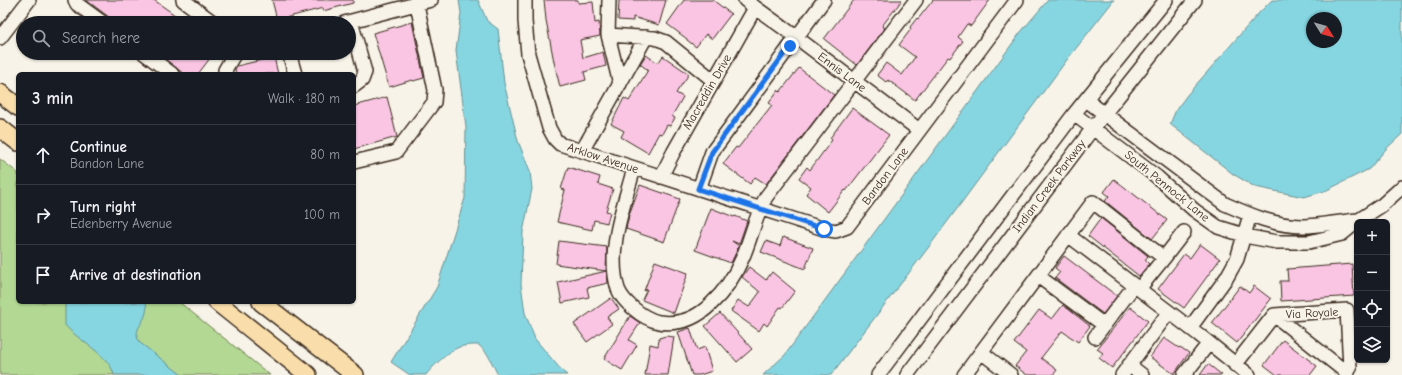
<!DOCTYPE html>
<html lang="en">
<head>
<meta charset="utf-8">
<style>
	body { margin:0; font-family:"Comic Neue",sans-serif; background:#20242c; color:#f1f3f6 }
	.controls { position:absolute; right:12px; bottom:12px; display:grid; overflow:hidden; border-radius:6px; box-shadow:0 1px 3px #0004 }
	.controls button { width:36px; height:36px; display:grid; place-items:center; padding:0; border:0; border-bottom:1px solid #363941; background:#171b24; color:#f1f3f6; font:20px sans-serif }
	.compass { position:absolute; left:1306px; top:12px; width:36px; height:36px; border-radius:50%; background:#171b24; box-shadow:0 1px 3px #0004; rotate:127deg }
	.stop { position:absolute; width:12px; height:12px; margin:-9px; border:3px solid #1a73e8; border-radius:50%; background:#fff }
	.stop.end { background:#1a73e8; border-color:#fff; box-shadow:0 1px 4px #0008 }
	.list { margin:0; padding:0; list-style:none }
	h2 { display:flex; justify-content:space-between; align-items:center; height:52px; margin:0; padding:0 16px; font-size:17px }
	h2 small { font-size:13px; font-weight:400; color:#9ea1a6 }
	.list li { display:grid; grid-template-columns:26px 1fr auto; gap:12px; align-items:center; box-sizing:border-box; height:60px; padding:0 16px; border-top:1px solid #363941 }
	.list b { display:block; font-size:15px; white-space:nowrap }
	.list p { margin:0; font-size:13px; white-space:nowrap; color:#9ea1a6 }
	.list em { font-size:13px; font-style:normal; color:#9ea1a6 }
	.icon { flex:none; width:22px; height:22px; fill:none; stroke:currentColor; stroke-width:2; stroke-linecap:round; stroke-linejoin:round }
	.map { position:relative; flex:none; width:1402px; height:375px; overflow:hidden }
	.search { position:absolute; background:#171b24; box-shadow:0 1px 3px #0004; left:16px; top:16px; width:340px; height:44px; display:flex; align-items:center; gap:10px; box-sizing:border-box; padding:0 14px; border-radius:22px; color:#9ea1a6; font-size:15px }
	.panel { position:absolute; background:#171b24; box-shadow:0 1px 3px #0004; left:16px; top:72px; width:340px; height:232px; border-radius:6px }
	.map>svg:first-child { display:block }
	.green { fill:#b2d893; stroke:#768158 }
	.water { fill:#86d6e1; stroke:#689193; fill-rule:evenodd }
	.building { fill:#f9c5e3; stroke:#3b2a1e }
	.lines { fill:none; stroke-linecap:round; stroke-linejoin:round }
	.minor-casing { stroke:#3b2a1e; stroke-width:16 }
	.major-casing { stroke:#3b2a1e; stroke-width:20 }
	.minor { stroke:#f7f3e8; stroke-width:13 }
	.major { stroke:#f9deab; stroke-width:17 }
	.route { stroke:#1a73e8; stroke-width:5 }
	.labels { text-anchor:middle; stroke-width:4; stroke-linejoin:round; paint-order:stroke }
	.street-label { font-size:12px; fill:#3b2a1e; stroke:#f7f3e8 }
</style>
</head>
<body>
<div class="map">
<svg width="1402" height="375" viewBox="0 0 1402 375">
	<rect width="100%" height="100%" fill="#f7f3e8"/>
	<filter id="ink" filterUnits="userSpaceOnUse"><feTurbulence type="fractalNoise" baseFrequency=".025" numOctaves="2"/><feDisplacementMap in="SourceGraphic" scale="8" xChannelSelector="R" yChannelSelector="G"/><feConvolveMatrix kernelMatrix="1 2 1 2 8 2 1 2 1" color-interpolation-filters="sRGB"/></filter>
	<g filter="url(#ink)">
		<path class="green" d="M0 159 18 173V302H179L270 375H0Z"/>
		<path class="water" d="M459 0H478L487 21 498 29 504 83 518 141 530 171 532 189 523 232 521 284 525 313 535 339 562 371 567 375H498L488 355 479 345C471 345 464 345 457 348 449 351 431 368 426 375H410L391 362 437 287 465 198 466 127 456 51 461 13Z
			M1048 0H1114L1066 61 931 244 831 375H763L785 355 1020 33Z
			M1272 0H1402V134L1386 149 1369 169 1325 191 1304 197 1255 187 1233 174 1170 124 1176 110 1187 95 1259 13ZM1312 18H1336V42H1312Z
			M65 302H146C150 322 131 326 139 342L182 375H114C110 355 77 340 65 325Z"/>
		<path class="building" d="M86 0H154L186 23H117Z
			M272 0H353V3L323 11V8L277 20Z
			M544 0H578V3L593 2 595 23 599 22 600 36 580 40 583 58 603 52 606 66 584 72 586 80 560 87 554 62 546 20Z
			M619 0H666L659 25 633 17V21L618 20Z
			M684 0H713L731 14 712 39 706 34 696 47 687 40V39L667 24Z
			M854 0H902L882 26 885 28 857 65 824 39Z
			M933 0H990L971 26 967 24 958 37 963 41 950 58 948 57 915 100 888 80 886 82 877 75 886 63 902 75 915 57 899 45 911 29 910 27 917 18 918 19Z
			M412 22 424 78 413 81 412 80 389 87 373 33Z
			M157 53H214L198 74H184Z
			M646 55 658 63 663 56 689 74 676 93 683 97 672 116 675 118 670 126 667 125 662 134 659 133 648 153 621 137 624 131 611 124 624 98 629 101 648 70 640 64Z
			M274 57 278 74H236L235 69 237 66Z
			M799 68 834 95 766 184 755 177 750 184 723 164 736 147 738 148 772 105 769 103 778 90 780 92Z
			M387 97 397 137 354 149V106Z
			M852 108 889 135 846 191 845 190 828 212 806 194 811 187 799 178 807 167 810 170 832 140 830 138Z
			M568 167 600 177 598 184 613 189 606 211 610 212 607 223 594 220 592 230 557 222 565 190 561 189Z
			M1114 179 1167 220 1152 239 1105 201 1109 196 1104 192Z
			M640 185 680 199 664 242 626 229 629 215Z
			M711 208 734 217 735 216 747 221 739 244 732 241 739 246 731 263 695 250Z
			M1101 218 1148 256 1145 260 1149 264 1139 276 1088 236Z
			M783 237 813 248 805 269 761 252 766 241 780 246Z
			M559 241 607 247 606 271 556 264Z
			M1200 244 1220 259 1184 308 1158 289 1184 254 1190 258Z
			M1064 256 1117 296 1103 314 1055 278 1060 272 1055 268Z
			M655 261 688 273 674 313 642 300 647 289 644 291Z
			M1352 264 1354 296 1281 301 1280 281H1288L1287 269Z
			M749 267 766 280 772 272 795 291 782 308 780 307 767 326 764 323 759 331 731 311 738 300 749 307 760 292 742 277Z
			M607 271 608 283 587 288 589 297 562 303 558 282Z
			M1240 286 1249 293 1254 286 1271 299 1237 343 1212 323Z
			M611 298 619 309 607 317 612 324 587 342 574 324Z
			M1063 305 1090 326 1078 342 1062 331 1041 358 1057 370 1053 375H1027L1015 366 1026 352 1014 343 1039 310 1052 319Z
			M1130 307 1148 321 1112 368 1099 358 1103 353 1097 349Z
			M720 313 752 349 737 362 705 326Z
			M630 316 640 323 629 340 637 345 622 370 604 359Z
			M690 328 697 350 705 347 712 371 700 375H692L678 332Z
			M666 336 674 337 668 375H645L650 344 658 346 659 338Z
			M1164 338 1179 348 1180 347 1189 353 1174 374 1150 357Z
			M1283 340 1317 366 1310 375H1277L1264 365Z
			M1208 364 1222 375H1200Z"/>
		<g class="lines">
			<g class="minor-casing">
				<path id="minor" d="M75 0 77 4 103 23
					M183 0 214 23
					M525 0V21L528 54 549 128 555 139 560 144 824 229 836 231 847 227 1017 0
					M609 0 608 35 620 84
					M745 0 796 37 919 130
					M351 21 365 72 362 80 354 86
					M344 23 431 0
					M608 35 655 38 666 42 714 81
					M0 38 29 0
					M144 53 172 74
					M289 53 295 74
					M226 74 225 70 235 53
					M1086 100 1225 204C1250 215 1275 226 1303 226 1321 226 1340 221 1359 220
					M1074 114 1157 177 1194 210 1218 227 1250 237 1277 242H1309L1342 234 1359 220 1382 205 1402 187
					M582 151 646 37
					M354 162 396 152 434 102 435 90 416 0
					M634 168C624 206 606 250 618 289 621 297 627 303 633 308 641 315 649 320 659 322 679 325 697 318 711 304 724 292 735 275 742 259 751 239 755 217 766 197L916 0
					M661 177 673 153 755 8
					M699 189 712 152 824 0
					M1068 235 1198 334 1249 375
					M1164 258 1184 232
					M1038 276 1104 325
					M1274 315 1347 373
					M1190 328 1227 277 1237 259 1250 215
					M1095 337 1134 286
					M981 352 1011 375
					M1129 365 1142 375
					M1235 365 1274 315 1347 310 1350 368 1346 375
					M878 375 1074 114 1166 0
					M907 375 1093 128 1195 0
					M964 375 1093 202 1164 258 1139 289
					M1122 375 1169 312
					M1184 375 1209 343"/>
			</g>
			<g class="major-casing">
				<path id="major" d="M0 93 18 107
					M0 128 18 142
					M217 302 308 375
					M261 302 355 375"/>
			</g>
			<use href="#minor" class="minor"/>
			<use href="#major" class="major"/>
		</g>
	</g>
	<g class="lines" filter="url(#ink)">
		<path class="route" d="M790 46 712 152 698 189 824 229"/>
	</g>
	<g class="labels">
		<g class="street-label">
			<text transform="translate(842 72) rotate(37)" y="4">Ennis Lane</text>
			<text transform="translate(707 92) rotate(-60)" y="4">Macreddin Drive</text>
			<text transform="translate(603 158) rotate(18)" y="4">Arklow Avenue</text>
			<text transform="translate(885 176) rotate(-53)" y="4">Bandon Lane</text>
			<text transform="translate(1049 186) rotate(-53)" y="4">Indian Creek Parkway</text>
			<text transform="translate(1167 186) rotate(39)" y="4">South Pennock Lane</text>
			<text transform="translate(1312 313) rotate(-3)" y="4">Via Royale</text>
		</g>
	</g>
</svg>
<div class="controls">
<button>+</button>
<button>−</button>
<button><svg class="icon" aria-label="locate" viewBox="0 0 24 24"><circle cx="12" cy="12" r="6"/><path d="M12 2v4M12 18v4M2 12h4M18 12h4"/></svg></button>
<button><svg class="icon" aria-label="layers" viewBox="0 0 24 24"><path d="M12 4l9 5-9 5-9-5zM3 14l9 5 9-5"/></svg></button>
</div>
<svg class="compass" viewBox="-18 -18 36 36"><path d="M0-13l5 13h-10z" fill="#e53935"/><path d="M0 13l5-13h-10z" fill="#9ea1a6"/></svg>
<div class="stop" style="left:824px;top:229px"></div>
<div class="stop end" style="left:790px;top:46px"></div>
<div class="search"><svg class="icon" aria-label="search" viewBox="0 0 24 24"><circle cx="10" cy="10" r="6"/><path d="M15 15l6 6"/></svg>Search here</div>
<section class="panel">
<h2>3 min<small>Walk · 180 m</small></h2>
<ul class="list">
<li><svg class="icon" aria-label="ahead" viewBox="0 0 24 24"><path d="M12 20V5M6 11l6-6 6 6"/></svg><div><b>Continue</b><p>Bandon Lane</p></div><em>80 m</em></li>
<li><svg class="icon" aria-label="right" viewBox="0 0 24 24"><path d="M7 20v-9h11M14 6l5 5-5 5"/></svg><div><b>Turn right</b><p>Edenberry Avenue</p></div><em>100 m</em></li>
<li><svg class="icon" aria-label="arrive" viewBox="0 0 24 24"><path d="M6 21V4h12l-3 4 3 4H6"/></svg><div><b>Arrive at destination</b></div></li>
</ul>
</section>
</div>
</body>
</html>
